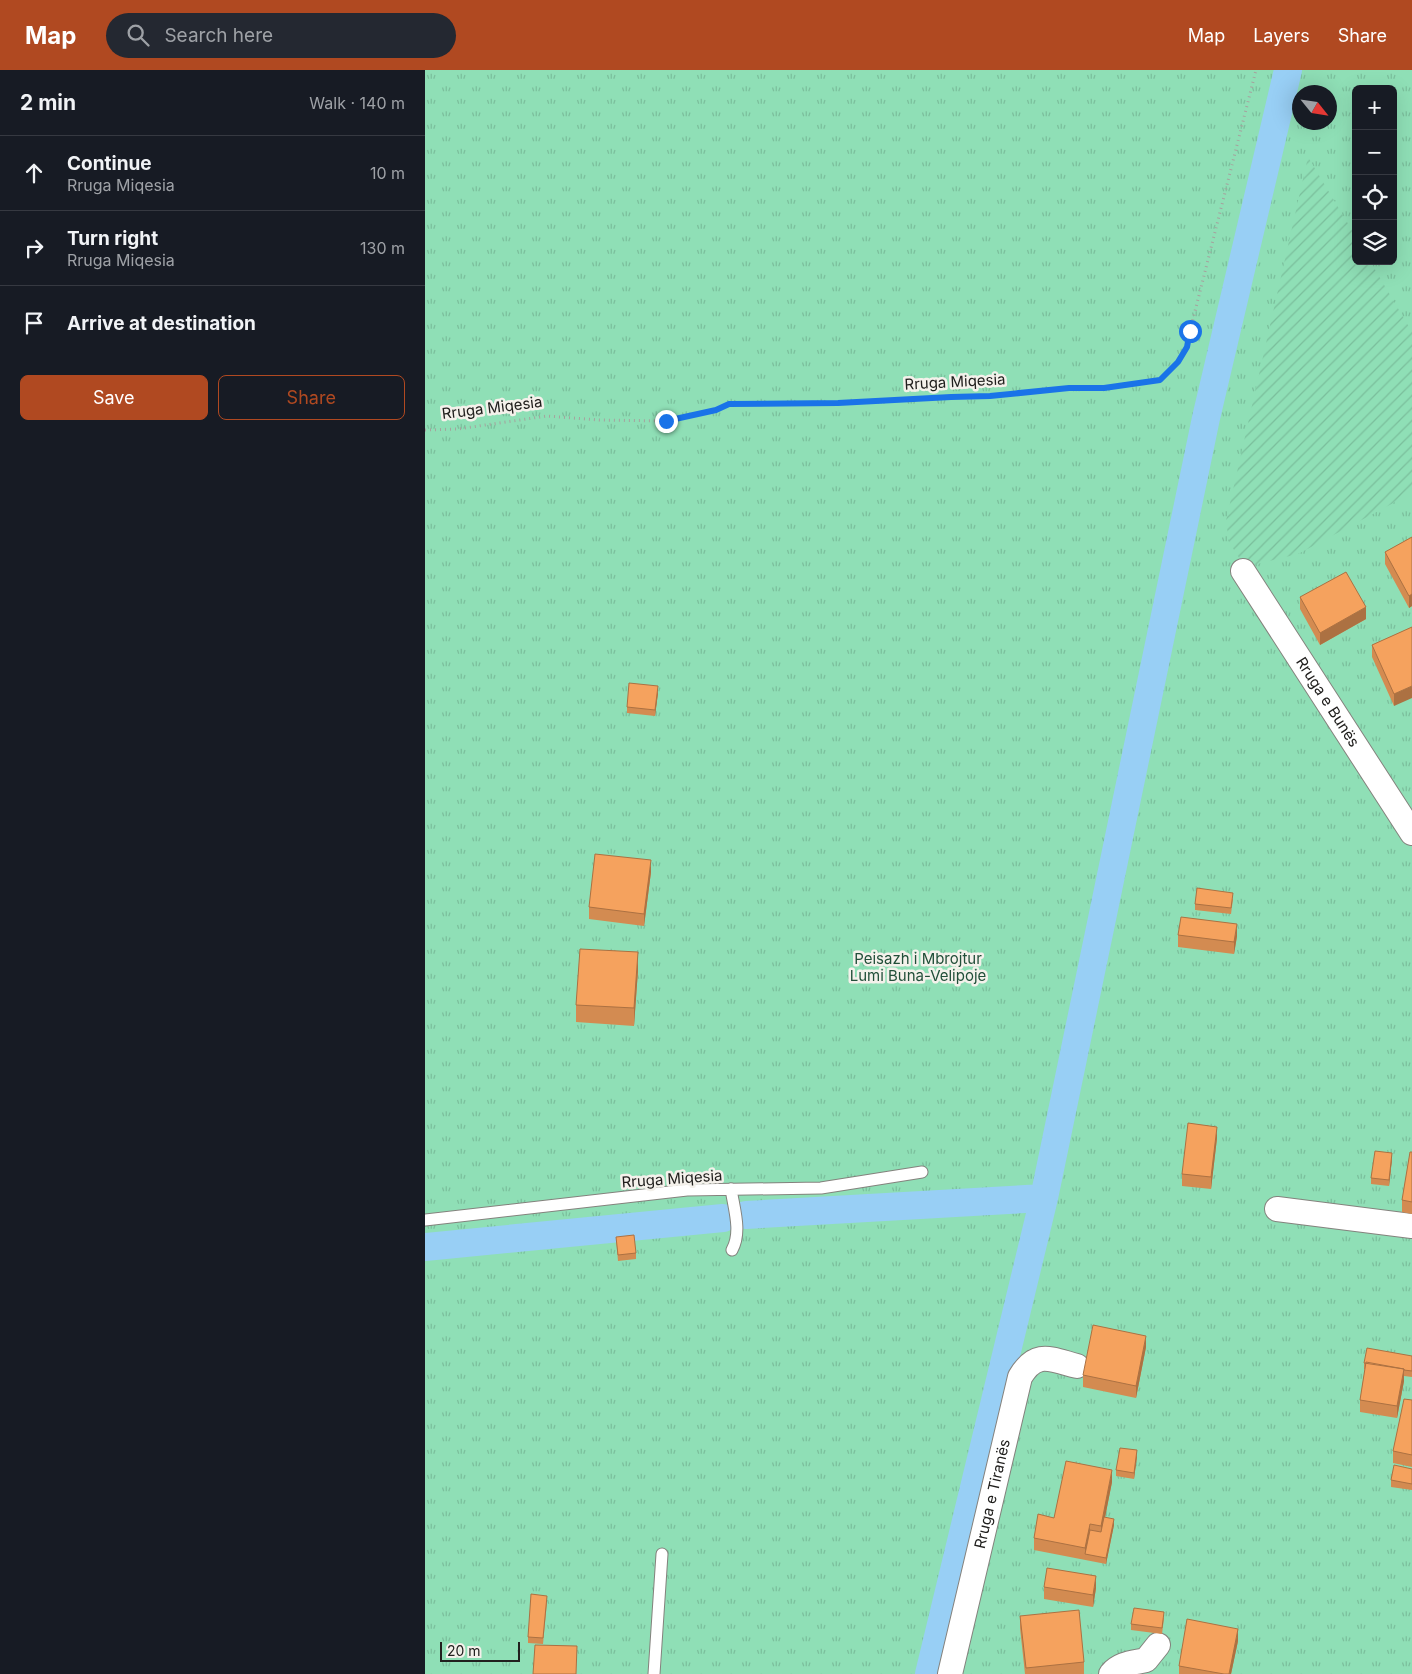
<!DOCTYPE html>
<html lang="en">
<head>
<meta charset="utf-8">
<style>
	body { margin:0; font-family:Inter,sans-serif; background:#242831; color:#f1f3f6 }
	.controls { position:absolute; right:15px; top:15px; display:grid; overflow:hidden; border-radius:8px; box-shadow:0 5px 20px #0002 }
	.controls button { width:45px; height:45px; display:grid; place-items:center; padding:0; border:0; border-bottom:1px solid #363941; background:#171b24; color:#f1f3f6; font:25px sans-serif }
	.compass { position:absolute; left:867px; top:15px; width:45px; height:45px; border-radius:50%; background:#171b24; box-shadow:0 5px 20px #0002; rotate:120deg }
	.scale { position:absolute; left:15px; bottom:12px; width:80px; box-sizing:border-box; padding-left:5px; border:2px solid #21201e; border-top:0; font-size:14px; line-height:18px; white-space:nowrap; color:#21201e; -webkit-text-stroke:4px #f4f1eb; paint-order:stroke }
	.stop { position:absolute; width:15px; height:15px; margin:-11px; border:4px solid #1a73e8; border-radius:50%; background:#fff }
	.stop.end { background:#1a73e8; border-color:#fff; box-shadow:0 1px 5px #0008 }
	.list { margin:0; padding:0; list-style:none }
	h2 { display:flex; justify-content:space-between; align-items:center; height:65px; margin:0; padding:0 20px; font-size:21px }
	h2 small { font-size:16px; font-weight:400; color:#9ea1a6 }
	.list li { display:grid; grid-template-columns:32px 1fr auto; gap:15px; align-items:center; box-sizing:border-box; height:75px; padding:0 20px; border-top:1px solid #363941 }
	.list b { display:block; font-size:19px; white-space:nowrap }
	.list p { margin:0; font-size:16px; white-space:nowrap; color:#9ea1a6 }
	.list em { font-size:16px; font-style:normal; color:#9ea1a6 }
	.actions { display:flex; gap:10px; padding:15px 20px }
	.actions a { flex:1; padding:11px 0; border:1px solid #b04921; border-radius:8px; text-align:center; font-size:18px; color:#b04921 }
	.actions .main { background:#b04921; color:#fff }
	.icon { flex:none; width:28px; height:28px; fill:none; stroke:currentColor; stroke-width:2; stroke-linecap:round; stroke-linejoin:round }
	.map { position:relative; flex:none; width:987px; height:1604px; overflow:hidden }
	header { display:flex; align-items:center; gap:30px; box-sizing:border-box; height:70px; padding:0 25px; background:#b04921; color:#fff }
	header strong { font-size:24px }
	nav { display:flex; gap:28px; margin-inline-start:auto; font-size:18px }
	.search { width:350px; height:45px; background:#242831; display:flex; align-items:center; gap:12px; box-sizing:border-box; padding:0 18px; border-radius:28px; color:#9ea1a6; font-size:19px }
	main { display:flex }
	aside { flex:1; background:#171b24 }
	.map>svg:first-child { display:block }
	.grass { fill:url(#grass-tufts); fill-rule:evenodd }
	.garden { fill:url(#garden-furrows) }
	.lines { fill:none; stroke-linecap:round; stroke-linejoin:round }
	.canal { stroke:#98cff5; stroke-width:28 }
	.service-casing { stroke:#84827d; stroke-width:13 }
	.minor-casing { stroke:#84827d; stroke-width:26 }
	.path { stroke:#a5a39e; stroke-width:3; stroke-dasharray:1 4; stroke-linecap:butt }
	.service { stroke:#fff; stroke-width:11 }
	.minor { stroke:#fff; stroke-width:24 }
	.wall { fill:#d38b51 }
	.shaded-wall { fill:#ac7142 }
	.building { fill:#f5a25e; stroke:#ac7142 }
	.route { stroke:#1a73e8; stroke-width:6 }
	.labels { text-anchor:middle; stroke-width:5; stroke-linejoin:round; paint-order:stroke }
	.street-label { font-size:15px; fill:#21201e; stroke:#f4f1eb }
	.park-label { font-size:15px; fill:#214f39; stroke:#f4f1eb }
</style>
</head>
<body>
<header>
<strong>Map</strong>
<div class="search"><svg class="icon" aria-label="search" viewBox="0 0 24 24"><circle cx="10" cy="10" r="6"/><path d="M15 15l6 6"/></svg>Search here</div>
<nav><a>Map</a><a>Layers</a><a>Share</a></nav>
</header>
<main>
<aside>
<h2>2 min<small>Walk · 140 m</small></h2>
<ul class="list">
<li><svg class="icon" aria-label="ahead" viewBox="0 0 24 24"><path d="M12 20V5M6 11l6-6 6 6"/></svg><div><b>Continue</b><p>Rruga Miqesia</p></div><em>10 m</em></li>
<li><svg class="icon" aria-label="right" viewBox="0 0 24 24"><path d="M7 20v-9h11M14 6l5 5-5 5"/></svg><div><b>Turn right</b><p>Rruga Miqesia</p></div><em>130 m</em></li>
<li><svg class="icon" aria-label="arrive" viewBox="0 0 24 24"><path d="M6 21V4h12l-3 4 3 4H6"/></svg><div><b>Arrive at destination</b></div></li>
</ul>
<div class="actions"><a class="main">Save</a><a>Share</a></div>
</aside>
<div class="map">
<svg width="987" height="1604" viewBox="0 0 987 1604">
	<defs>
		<pattern id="grass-tufts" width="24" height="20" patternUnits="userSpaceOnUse" patternTransform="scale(1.25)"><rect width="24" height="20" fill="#8fdfb6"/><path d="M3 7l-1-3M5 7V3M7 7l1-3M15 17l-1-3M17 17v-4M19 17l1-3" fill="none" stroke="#7bbf9c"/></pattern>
		<pattern id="garden-furrows" width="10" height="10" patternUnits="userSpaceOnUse" patternTransform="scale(1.25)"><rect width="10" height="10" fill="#8fdfb6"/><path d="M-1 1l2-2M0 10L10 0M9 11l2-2" fill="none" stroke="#7bbf9c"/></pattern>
	</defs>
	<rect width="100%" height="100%" fill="#f4f1eb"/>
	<path class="grass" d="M0 0H987V1604H0ZM931 19H968V191H931ZM874 22H904V52H874Z"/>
	<path class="garden" d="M883 87 931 167V191H945L987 262V423L873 484 820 497 804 472 801 451Z"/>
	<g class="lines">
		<path class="canal" d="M321 1145 619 1128
			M0 1177 298 1148
			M504 1604 619 1128 781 348 863 0"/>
		<g class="service-casing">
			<path id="service" d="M306 1119C309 1139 317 1162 307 1180
				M0 1150 262 1120 396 1118 497 1102
				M229 1604 237 1484"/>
		</g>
		<g class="minor-casing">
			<g id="minor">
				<path id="s1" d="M818 501 987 763"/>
				<path d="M852 1139 987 1156"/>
				<path id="s2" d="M525 1604 595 1307C611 1280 625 1289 652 1296"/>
				<path d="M686 1604C695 1593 708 1593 721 1590L733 1575"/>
			</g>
		</g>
		<path class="path" d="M0 360 33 359 122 346 174 350 241 351 291 340 304 334 413 333 526 327 565 326 644 318H679L735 310 753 292 762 277 765 261 831 0"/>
		<use href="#service" class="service"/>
		<use href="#minor" class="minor"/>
	</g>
	<path class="wall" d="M987 467V536L984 538 960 494V482Z
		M875 527 941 549 895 575 875 539Z
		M987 557 969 636 947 587V575Z
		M233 623 230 646 202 643V637Z
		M226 802 219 856 164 849V837Z
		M808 829 806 844 770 840V834Z
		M753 865 812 866 809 884 753 877Z
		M213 900 209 956 151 952V935Z
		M792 1068 786 1119 757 1116V1104Z
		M987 1082V1144L977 1142V1130Z
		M967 1089 964 1116 946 1114V1108Z
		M191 1167 211 1183V1189L193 1191Z
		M721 1277 711 1328 658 1317V1305Z
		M987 1286V1307L979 1306V1311L972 1348 935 1342V1330L940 1299H939V1293Z
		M987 1330V1397L968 1393V1381Z
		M712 1386 709 1409 691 1406V1400Z
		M987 1399V1420L966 1417V1410Z
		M687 1412 680 1447 689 1455 681 1494 609 1480V1468L629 1448Z
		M619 1517 671 1518 668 1537 619 1529Z
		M122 1532 118 1574 103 1573V1567Z
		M595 1546 659 1592V1604H600L595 1558Z
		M739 1548 737 1564 706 1560V1554Z
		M813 1571 806 1604H754V1596Z"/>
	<path class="shaded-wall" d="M987 524V536L984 538V526Z
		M941 537V549L895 575V563Z
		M233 616V623L230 646V640Z
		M987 616V628L969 636V624Z
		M226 790V802L219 856V844Z
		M812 854V866L809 884V872Z
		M213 882V900L209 956V938Z
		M792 1057V1068L786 1119V1107Z
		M967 1083V1089L964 1116V1110Z
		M721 1266V1277L711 1328V1316Z
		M979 1299V1311L972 1348V1336Z
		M712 1380V1386L709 1409V1403Z
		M687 1400V1412L676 1468V1456Z
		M689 1449V1455L681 1494V1488Z
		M665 1454V1466L660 1484V1490V1478Z
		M671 1506V1518L668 1537V1525Z
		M813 1559V1571L806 1604H804Z"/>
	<path class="building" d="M987 467V524L984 526 960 482Z
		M921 502 941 537 895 563 875 527Z
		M987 557V616L969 624 947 575Z
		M204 613 233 616 230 640 202 637Z
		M170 784 226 790 219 844 164 837Z
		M772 818 808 823 806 838 770 834Z
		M756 847 812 854 809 872 753 865Z
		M155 879 213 882 209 938 151 935Z
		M763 1053 792 1057 786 1107 757 1104Z
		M950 1081 967 1083 964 1110 946 1108Z
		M985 1082H987V1132L977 1130Z
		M209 1165 211 1183 193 1185 191 1167Z
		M668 1255 721 1266 711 1316 658 1305Z
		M942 1278 987 1286V1301L979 1300V1299L939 1293Z
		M941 1292 979 1299 972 1336 935 1330Z
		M979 1329 987 1330V1385L968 1381Z
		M695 1378 712 1380 709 1403 691 1400Z
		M641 1391 687 1400 676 1456 665 1454 660 1478 609 1468 613 1444 629 1448Z
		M969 1395 987 1399V1414L966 1410Z
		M679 1447 689 1449 681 1488 660 1484 665 1460 676 1462Z
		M622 1498 671 1506 668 1525 619 1517Z
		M106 1524 122 1526 118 1568 103 1567Z
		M709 1538 739 1542 737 1558 706 1554Z
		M654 1540 659 1592 601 1598 595 1546Z
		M762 1549 813 1559 804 1604H799L754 1596Z
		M110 1575 152 1576 151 1604H108Z"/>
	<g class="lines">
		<path class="route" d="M241 351 291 340 304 334 413 333 526 327 565 326 644 318H679L735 310 753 292 762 277 765 261"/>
	</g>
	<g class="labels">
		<g class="street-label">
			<text transform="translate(530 312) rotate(-3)" y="5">Rruga Miqesia</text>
			<text transform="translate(67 338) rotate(-7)" y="5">Rruga Miqesia</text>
			<text dy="5" stroke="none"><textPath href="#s1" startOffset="156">Rruga e Bunës</textPath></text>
			<text transform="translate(247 1109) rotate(-4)" y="5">Rruga Miqesia</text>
			<text dy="5" stroke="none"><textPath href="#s2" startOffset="185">Rruga e Tiranës</textPath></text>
		</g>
		<g class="park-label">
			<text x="493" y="894">Peisazh i Mbrojtur<tspan x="493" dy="17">Lumi Buna-Velipoje</tspan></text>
		</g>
	</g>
</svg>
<div class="controls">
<button>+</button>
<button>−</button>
<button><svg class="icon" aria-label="locate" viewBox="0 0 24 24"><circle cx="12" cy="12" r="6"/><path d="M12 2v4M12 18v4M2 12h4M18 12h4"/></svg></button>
<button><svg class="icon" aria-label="layers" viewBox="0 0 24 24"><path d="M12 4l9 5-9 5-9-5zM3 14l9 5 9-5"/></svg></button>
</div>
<svg class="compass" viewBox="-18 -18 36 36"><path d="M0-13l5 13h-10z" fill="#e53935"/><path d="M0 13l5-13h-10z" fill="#9ea1a6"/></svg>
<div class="scale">20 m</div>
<div class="stop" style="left:765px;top:261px"></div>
<div class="stop end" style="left:241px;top:351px"></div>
</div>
</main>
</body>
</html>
